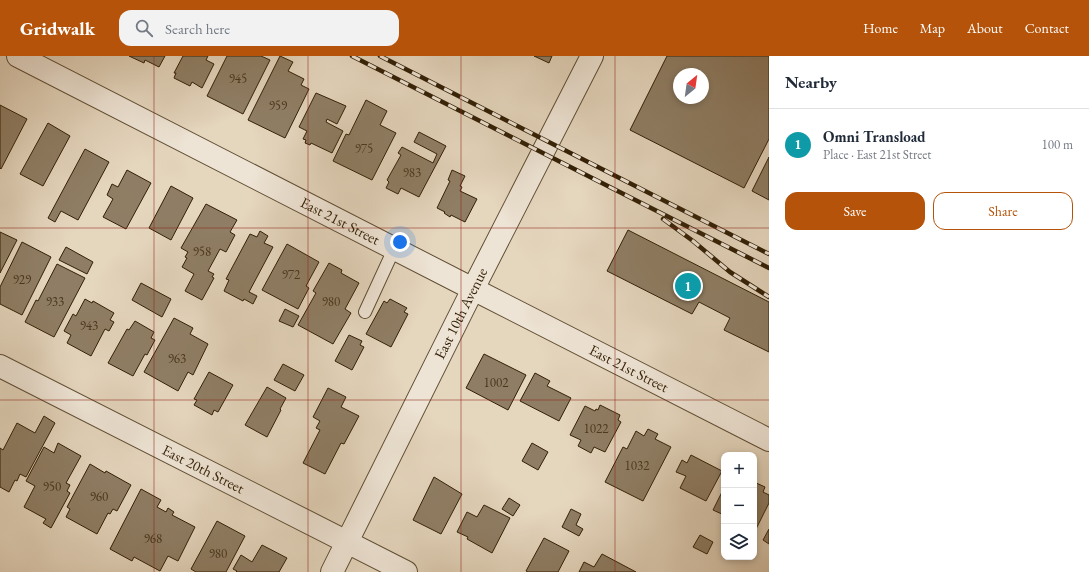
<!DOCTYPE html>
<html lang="en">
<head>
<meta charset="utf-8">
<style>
	body { margin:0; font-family:"EB Garamond",serif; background:#f2f2f3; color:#1f2937 }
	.controls { position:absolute; right:12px; bottom:12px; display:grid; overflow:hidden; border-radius:8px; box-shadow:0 2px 6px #0003 }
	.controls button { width:36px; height:36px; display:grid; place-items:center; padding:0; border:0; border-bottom:1px solid #e0e1e3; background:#fff; color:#1f2937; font:20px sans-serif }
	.compass { position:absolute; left:673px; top:12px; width:36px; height:36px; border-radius:50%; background:#fff; box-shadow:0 2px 6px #0003; rotate:29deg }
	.you { position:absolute; left:400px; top:186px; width:14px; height:14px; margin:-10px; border:3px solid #fff; border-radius:50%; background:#1a73e8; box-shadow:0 0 0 6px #1a73e833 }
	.badge { display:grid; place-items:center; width:26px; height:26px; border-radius:50%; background:#b45309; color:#fff; font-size:13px; font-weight:700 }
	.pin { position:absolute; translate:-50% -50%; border:2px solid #fff; box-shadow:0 1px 4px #0006 }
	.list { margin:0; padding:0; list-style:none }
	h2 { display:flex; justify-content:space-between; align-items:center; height:52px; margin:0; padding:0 16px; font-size:17px }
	h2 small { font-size:13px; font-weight:400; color:#747a83 }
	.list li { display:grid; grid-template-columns:26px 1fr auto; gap:12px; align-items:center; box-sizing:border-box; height:72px; padding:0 16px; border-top:1px solid #e0e1e3 }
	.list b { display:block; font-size:15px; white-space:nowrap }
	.list p { margin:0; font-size:13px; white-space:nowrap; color:#747a83 }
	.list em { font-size:13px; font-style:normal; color:#747a83 }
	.actions { display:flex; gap:8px; padding:12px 16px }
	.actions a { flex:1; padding:9px 0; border:1px solid #b45309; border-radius:12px; text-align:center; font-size:14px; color:#b45309 }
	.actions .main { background:#b45309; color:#fff }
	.icon { flex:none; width:22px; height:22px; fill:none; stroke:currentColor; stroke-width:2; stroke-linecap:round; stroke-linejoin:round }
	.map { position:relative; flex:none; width:769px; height:516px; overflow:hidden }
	header { display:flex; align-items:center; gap:24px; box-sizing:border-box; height:56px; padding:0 20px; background:#b45309; color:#fff }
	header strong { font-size:19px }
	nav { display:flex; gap:22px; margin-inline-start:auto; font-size:14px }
	.search { width:280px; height:36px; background:#f2f2f3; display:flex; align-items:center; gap:10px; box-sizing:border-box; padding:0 14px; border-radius:12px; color:#747a83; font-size:15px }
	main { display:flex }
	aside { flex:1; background:#fff }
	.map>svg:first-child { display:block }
	.building { fill:#8f7e65; stroke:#321f05; fill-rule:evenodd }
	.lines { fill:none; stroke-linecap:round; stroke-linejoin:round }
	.service-casing { stroke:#5f4d33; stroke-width:14 }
	.minor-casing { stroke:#5f4d33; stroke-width:24 }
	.tertiary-casing { stroke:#5f4d33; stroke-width:24 }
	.service { stroke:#eee4d5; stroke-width:12 }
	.minor { stroke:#eee4d5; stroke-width:22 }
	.tertiary { stroke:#eee4d5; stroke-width:22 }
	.rail-casing { stroke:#321f05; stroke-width:4.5 }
	.rail { stroke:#eee4d5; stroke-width:3; stroke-dasharray:9; stroke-linecap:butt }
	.grid { fill:none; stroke:#8f2418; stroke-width:1; stroke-opacity:0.55 }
	.labels { text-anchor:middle; stroke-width:3; stroke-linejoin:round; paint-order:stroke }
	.number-label { font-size:13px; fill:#49371d }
	.street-label { font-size:15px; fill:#321f05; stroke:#eee4d5 }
</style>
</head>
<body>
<header>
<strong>Gridwalk</strong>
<div class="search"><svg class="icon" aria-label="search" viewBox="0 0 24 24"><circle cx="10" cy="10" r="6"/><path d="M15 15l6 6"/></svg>Search here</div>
<nav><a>Home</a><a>Map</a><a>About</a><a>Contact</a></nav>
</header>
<main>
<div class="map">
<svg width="769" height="516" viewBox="0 0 769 516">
	<rect width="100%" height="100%" fill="#e5d6be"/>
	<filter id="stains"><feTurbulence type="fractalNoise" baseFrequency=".005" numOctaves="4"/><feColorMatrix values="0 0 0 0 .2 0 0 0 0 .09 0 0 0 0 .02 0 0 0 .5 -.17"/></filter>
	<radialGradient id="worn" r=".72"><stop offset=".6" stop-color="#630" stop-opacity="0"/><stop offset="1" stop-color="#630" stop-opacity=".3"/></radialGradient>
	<path class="building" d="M129 0H165L159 11 145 4 144 7Z
		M183 0H208L206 4 214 8 202 32 192 26 190 30 174 22 176 17H174Z
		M227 0H261L270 4 243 58 207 40Z
		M280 0 293 6 288 15 304 23 301 29 309 33 285 82 248 64Z
		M534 0H552L549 7Z
		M667 0H769V83L744 132 630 74ZM679 18H703V42H679Z
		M316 37 346 50 337 68 327 63 326 66 343 75 332 97 311 87 310 89 305 87 306 84 303 83 307 75 299 71Z
		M366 44 387 55 380 69 396 77 372 124 333 105 346 78 349 79Z
		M0 49 27 63 1 113 0 112Z
		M48 67 70 80 43 130 20 118Z
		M419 76 446 90 419 141 401 132 398 138 386 132 389 126 387 124 401 99 398 97 402 91 433 107 437 98 414 86Z
		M85 93 109 106 78 164 61 155 55 166 48 162Z
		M769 101V144L752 135Z
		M127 114 151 127 126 173 103 161 113 143 107 139 112 128 118 131Z
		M452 114 465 120 460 130 462 131 460 135 477 143 465 166 451 159 450 161 444 157 445 156 437 152 450 125 448 124Z
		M171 130 193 142 171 184 149 172Z
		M206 148 237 164 230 176 235 179 226 196 220 193 208 215 214 218 212 221 214 222 202 244 185 235 194 218 182 211 187 202 185 201 188 196 181 192Z
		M628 174 769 246V296L724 274 730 262 699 246 692 258 607 215Z
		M260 175 268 180 264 187 273 191 249 236 257 240 253 248 244 243 243 245 224 235 229 224 226 223 250 178 257 181Z
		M0 176 17 184 0 217Z
		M22 186 51 201 22 259 0 248V231Z
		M287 188 319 206 306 230 309 232 298 253 262 234Z
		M66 191 93 206 87 218 59 204Z
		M329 207 342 214 341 217 359 227 345 253 351 257 333 288 298 269 316 237 313 235Z
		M57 208 85 222 54 281 25 266 36 244 38 245Z
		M141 227 171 243 162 261 132 244Z
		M85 243 92 247 93 245 114 257 110 264 114 266 109 275 105 273 91 300 67 287 71 279 64 275 73 258 76 260Z
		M390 243 407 252 404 256 408 258 391 291 366 278 384 245 387 247Z
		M285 253 299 260 293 271 279 265Z
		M174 262 193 272 190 278 208 288 193 319 188 316 178 335 144 316Z
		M135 265 154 276 151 282 155 284 147 299 145 298 133 320 108 307 127 273 129 274Z
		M349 279 362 285 360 289 364 291 352 314 335 305Z
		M484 298 526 319 508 354 466 332Z
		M283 308 304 319 295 335 274 324Z
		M209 316 233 329 218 356 214 354 212 359 194 349 197 344 194 343Z
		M535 317 550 325 547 330 571 342 559 365 520 345Z
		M267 331 286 342 280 353 281 354 267 381 245 369Z
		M328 332 346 341 341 351 359 360 344 388 341 387 325 418 303 407 320 374 316 372 320 365 313 361Z
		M600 349 620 359 618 364 621 366 605 396 594 391 591 397 578 390 581 384 570 379 585 350 595 355 596 353 598 354Z
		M44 360 55 367 26 421 20 418 17 425 15 424 9 436 0 431V392L3 394 17 367 35 377Z
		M648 373 658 378 655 383 671 391 643 445 605 426 623 391 627 393 636 375 644 380Z
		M58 387 81 400 66 427 70 429 67 435 70 437 51 472 43 467 46 463 24 451 35 430 26 425 44 391 54 397Z
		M532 387 548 396 538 414 522 405Z
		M691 399 722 415 706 445 680 432 686 420 676 416 682 404 687 407Z
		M90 408 105 417 106 415 131 429 117 455 113 453 110 458 108 457 97 478 66 461 70 453 67 451Z
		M434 421 462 438 441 478 413 464Z
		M754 426 765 431 763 436 769 439V447L755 475Z
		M724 432V459L713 454Z
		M141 433 161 444 157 451 166 456 168 452 174 456 172 459 195 471 178 505 168 500 160 515 134 501 132 505 110 493Z
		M509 442 520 449 513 460 502 453Z
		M484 449 510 462 492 497 467 483 468 481 457 476 467 456 477 461Z
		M571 453 581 458 576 469 583 473 579 480 562 471Z
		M217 465 245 480 226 516H196L191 513Z
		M769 473V488L763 484Z
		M700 479 713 486 707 498 693 491Z
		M544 482 569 495 558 516H528L526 515Z
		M262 489 287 502 279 516H236L237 515 233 513 241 499 252 506Z
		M602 498 636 516H579L584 506 594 511Z"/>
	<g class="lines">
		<g class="service-casing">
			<path id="service" d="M365 256 394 193"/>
		</g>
		<g class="minor-casing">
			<g id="minor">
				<path id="s1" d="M473 233 769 384"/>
				<path id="s2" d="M0 310 406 516"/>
			</g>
		</g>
		<g class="tertiary-casing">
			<g id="tertiary">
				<path id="s3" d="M18 0 473 233"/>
				<path id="s4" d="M332 516 473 233 592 0"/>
			</g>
		</g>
		<use href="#service" class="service"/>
		<use href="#minor" class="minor"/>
		<use href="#tertiary" class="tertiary"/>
		<g class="rail-casing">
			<path id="rail" d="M352 0 769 212
				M380 0 769 198
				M663 163 693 185 730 216 769 241"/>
		</g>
		<use href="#rail" class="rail"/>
	</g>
	<path class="grid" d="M154 0V516M308 0V516M461 0V516M615 0V516M0 172H769M0 344H769"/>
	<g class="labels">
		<g class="number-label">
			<text x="238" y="27">945</text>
			<text x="278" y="54">959</text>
			<text x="364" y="97">975</text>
			<text x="412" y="121">983</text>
			<text x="202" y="200">958</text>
			<text x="291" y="223">972</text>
			<text x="22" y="228">929</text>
			<text x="55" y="250">933</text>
			<text x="331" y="250">980</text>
			<text x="89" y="274">943</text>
			<text x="177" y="307">963</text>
			<text x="496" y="331">1002</text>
			<text x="596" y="377">1022</text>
			<text x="637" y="414">1032</text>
			<text x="52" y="435">950</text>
			<text x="99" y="445">960</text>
			<text x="153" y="487">968</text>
			<text x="218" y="502">980</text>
		</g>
		<g class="street-label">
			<text dy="5" stroke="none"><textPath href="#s3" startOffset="362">East 21st Street</textPath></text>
			<text dy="5" stroke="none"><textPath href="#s4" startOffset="289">East 10th Avenue</textPath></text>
			<text dy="5" stroke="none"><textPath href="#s1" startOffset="175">East 21st Street</textPath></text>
			<text dy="5" stroke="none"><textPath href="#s2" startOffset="228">East 20th Street</textPath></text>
		</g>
	</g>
	<rect width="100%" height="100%" filter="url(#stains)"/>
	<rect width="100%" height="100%" fill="url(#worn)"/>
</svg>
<div class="controls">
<button>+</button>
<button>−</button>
<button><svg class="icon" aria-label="layers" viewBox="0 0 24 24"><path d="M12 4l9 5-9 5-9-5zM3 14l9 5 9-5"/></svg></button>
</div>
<svg class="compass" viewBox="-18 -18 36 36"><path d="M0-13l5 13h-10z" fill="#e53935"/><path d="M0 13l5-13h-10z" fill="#747a83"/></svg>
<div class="you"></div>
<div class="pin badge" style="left:688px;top:230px;background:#0f9aa8">1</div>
</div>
<aside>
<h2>Nearby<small></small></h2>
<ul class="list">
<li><span class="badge" style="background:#0f9aa8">1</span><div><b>Omni Transload</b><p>Place · East 21st Street</p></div><em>100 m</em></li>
</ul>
<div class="actions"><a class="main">Save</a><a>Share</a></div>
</aside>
</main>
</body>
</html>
